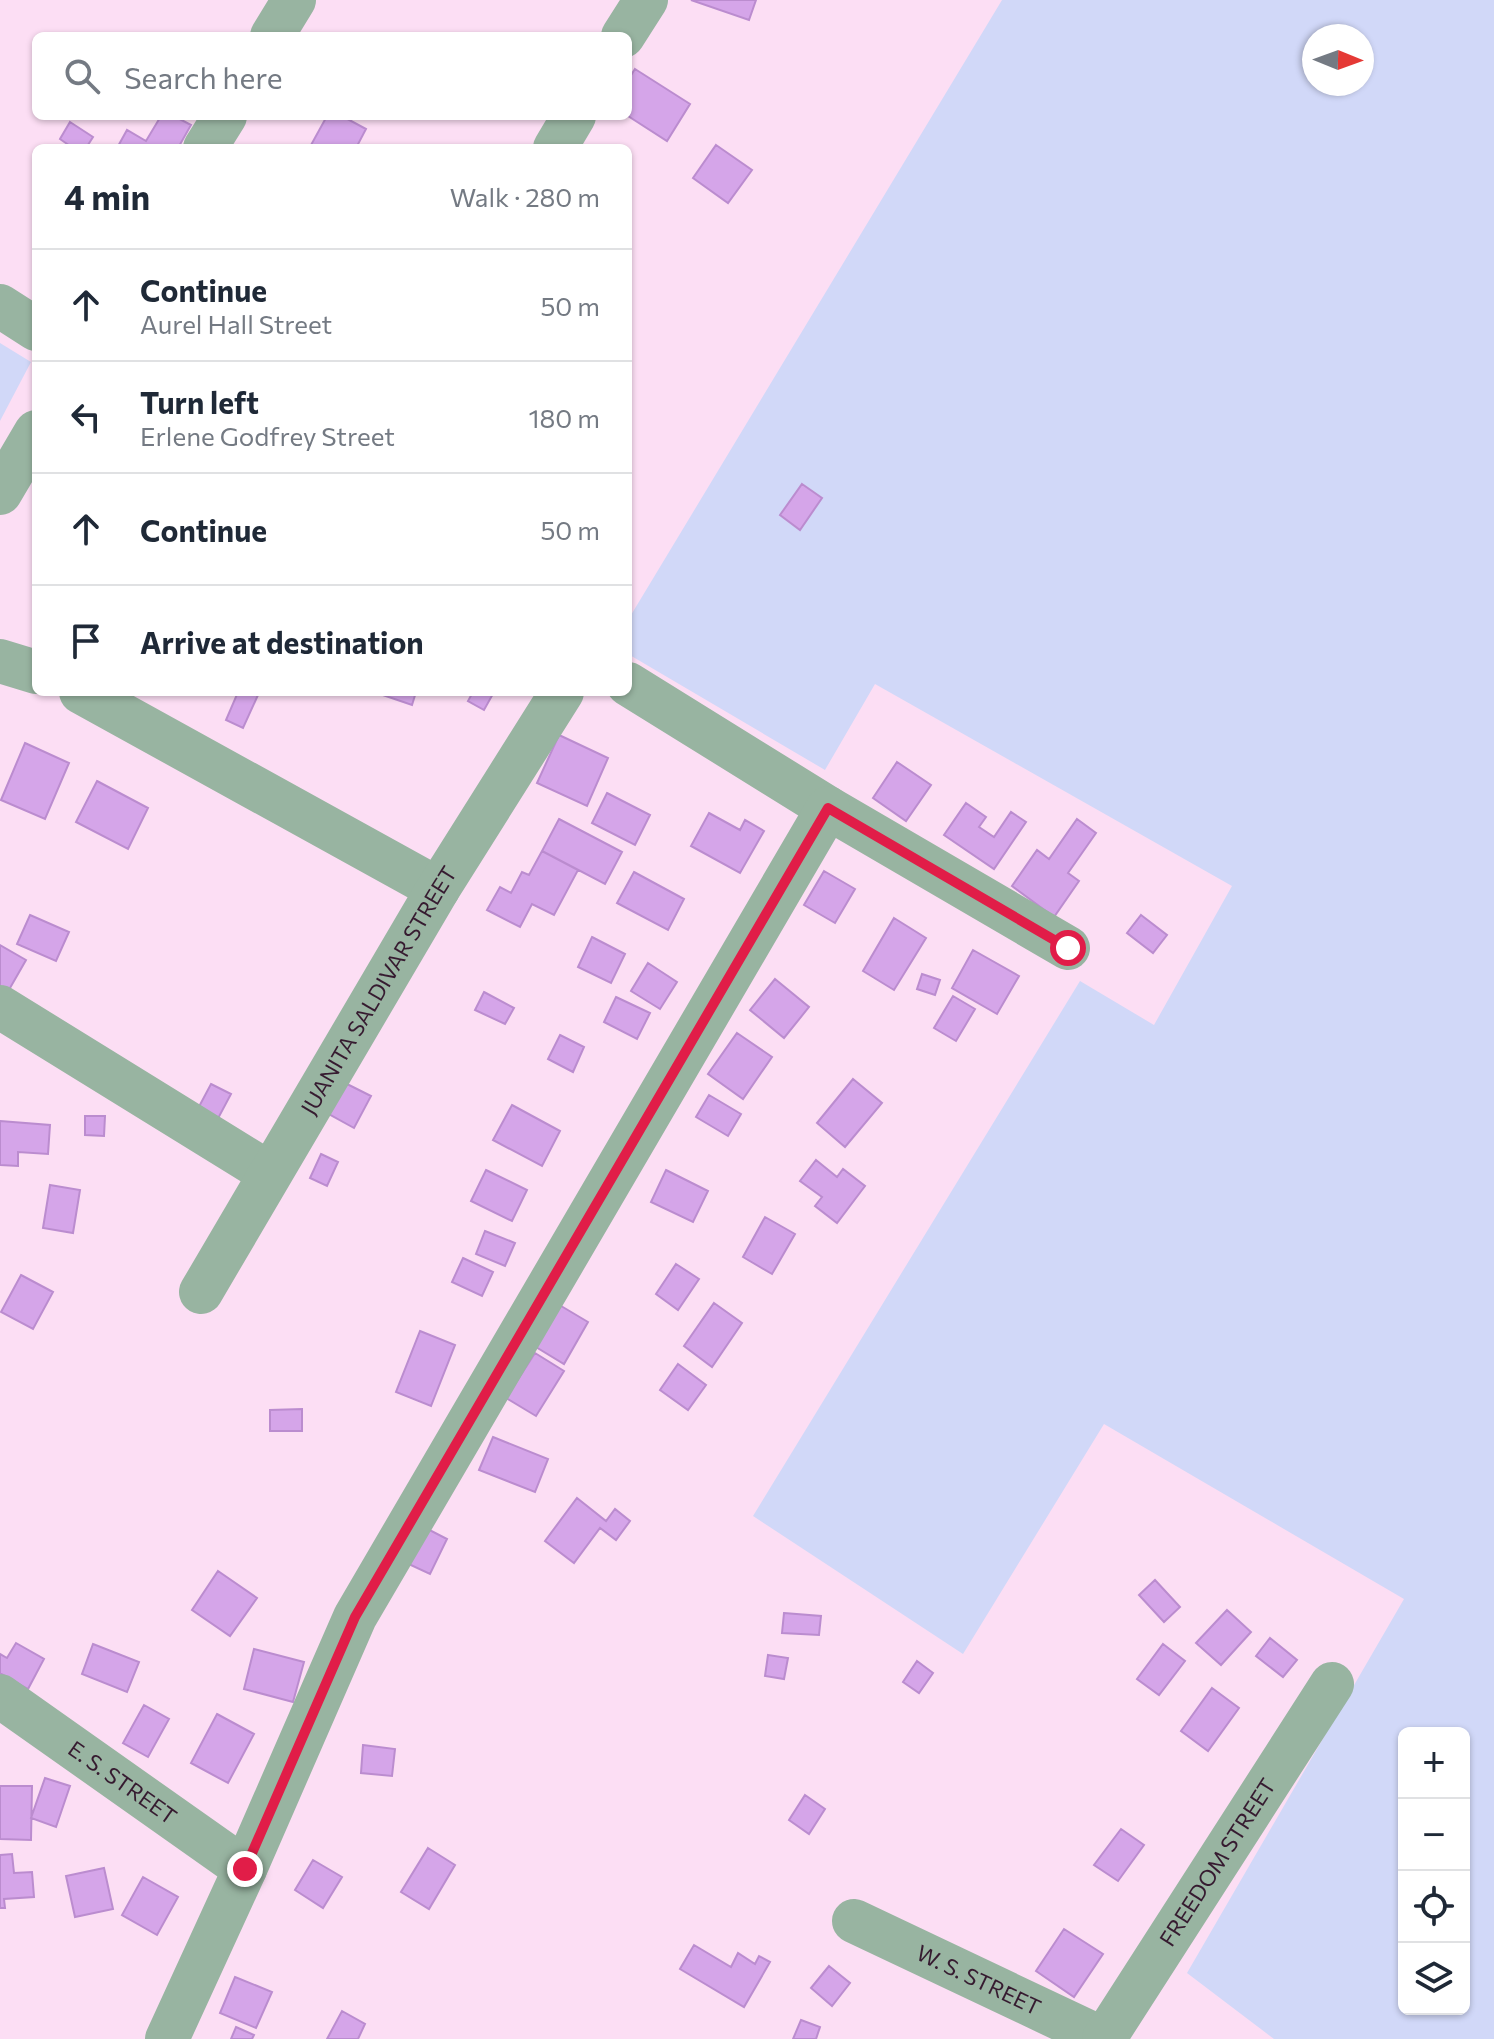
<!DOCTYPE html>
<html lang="en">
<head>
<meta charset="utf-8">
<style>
	body { margin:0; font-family:Commissioner,sans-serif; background:#f6f6f7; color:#1f2937 }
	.controls { position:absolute; right:24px; bottom:24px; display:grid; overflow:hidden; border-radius:12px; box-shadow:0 2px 6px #0004 }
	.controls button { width:72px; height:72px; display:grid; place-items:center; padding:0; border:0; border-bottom:2px solid #e0e1e3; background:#fff; color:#1f2937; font:40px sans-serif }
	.compass { position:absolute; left:1302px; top:24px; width:72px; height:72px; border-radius:50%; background:#fff; box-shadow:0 2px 6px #0004; rotate:91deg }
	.stop { position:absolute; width:24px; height:24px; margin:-18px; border:6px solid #e11d48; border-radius:50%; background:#fff }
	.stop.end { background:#e11d48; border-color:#fff; box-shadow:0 2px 8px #0008 }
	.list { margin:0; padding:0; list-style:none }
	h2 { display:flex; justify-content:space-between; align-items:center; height:104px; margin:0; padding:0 32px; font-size:34px }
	h2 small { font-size:26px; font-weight:400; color:#747a83 }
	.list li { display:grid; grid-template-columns:52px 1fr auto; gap:24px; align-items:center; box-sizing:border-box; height:112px; padding:0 32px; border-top:2px solid #e0e1e3 }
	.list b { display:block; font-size:30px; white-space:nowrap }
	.list p { margin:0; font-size:26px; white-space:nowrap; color:#747a83 }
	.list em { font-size:26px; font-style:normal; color:#747a83 }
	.icon { flex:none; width:44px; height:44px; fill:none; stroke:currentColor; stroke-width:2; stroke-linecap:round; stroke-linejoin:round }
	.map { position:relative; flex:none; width:1494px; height:2039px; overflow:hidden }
	.search { position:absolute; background:#fff; box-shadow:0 2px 6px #0004; left:32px; top:32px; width:600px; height:88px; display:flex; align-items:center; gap:20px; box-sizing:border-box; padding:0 28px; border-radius:12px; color:#747a83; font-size:30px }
	.panel { position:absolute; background:#fff; box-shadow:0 2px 6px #0004; left:32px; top:144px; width:600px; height:552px; border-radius:12px }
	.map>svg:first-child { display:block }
	.green { fill:#d1d8f8; fill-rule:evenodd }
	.building { fill:#d5a5e9; stroke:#bb8ccf; stroke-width:2 }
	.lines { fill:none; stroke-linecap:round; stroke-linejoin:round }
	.minor { stroke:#98b4a1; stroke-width:44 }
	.route { stroke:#e11d48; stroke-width:10 }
	.labels { text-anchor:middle; stroke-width:7; stroke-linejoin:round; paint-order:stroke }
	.street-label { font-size:22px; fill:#361b30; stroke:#f5f5f5 }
</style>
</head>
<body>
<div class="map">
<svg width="1494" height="2039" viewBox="0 0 1494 2039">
	<rect width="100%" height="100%" fill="#fcdef4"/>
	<path class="green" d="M1002 0H1494V2039H1274L1187 1973 1404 1599 1104 1424 963 1654 753 1516 1080 981 1154 1025 1232 886 875 684 825 770 628 654V620ZM1314 36H1362V84H1314ZM1404 1733H1464V2009H1404Z
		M0 343 31 362 0 421Z"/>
	<path class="building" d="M691 0H756L749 20Z
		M635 69 690 104 667 141 628 116V80Z
		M161 116H174L191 125 178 148H117L127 130 146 141Z
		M327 116H342L366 129 356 148H317L311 145Z
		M70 122 93 137 86 148H73L60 139Z
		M716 145 752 170 728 203 693 178Z
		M802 484 822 498 800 530 780 515Z
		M238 692 258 695 243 728 226 720Z
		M374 692H416L412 705Z
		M473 692H494L484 710 468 701Z
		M559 735 608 758 587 806 537 783Z
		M25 743 69 763 45 819 1 800Z
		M897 762 931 785 906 821 873 798Z
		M97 781 148 808 128 849 76 822Z
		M607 793 650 815 635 845 592 823Z
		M966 803 986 817 979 827 994 837 1011 812 1026 822 994 869 944 835Z
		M709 813 740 830 745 820 764 831 740 873 691 846Z
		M559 819 622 852 605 884 542 851Z
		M1077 819 1096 833 1068 873 1079 881 1054 917 1012 886 1037 850 1049 859Z
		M542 851 578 870 554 915 532 904 520 927 487 910 500 887 511 893 522 872 529 875Z
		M824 871 855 889 835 923 804 905Z
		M634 872 684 899 668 930 617 903Z
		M30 915 69 932 56 961 17 944Z
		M1141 915 1167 935 1153 953 1127 933Z
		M894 918 926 938 894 990 863 971Z
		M592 937 625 954 611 983 578 967Z
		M0 945 26 960 6 995 0 992Z
		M973 950 1019 976 997 1014 952 988Z
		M648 963 677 982 660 1009 631 991Z
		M922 974 940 980 935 995 917 989Z
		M775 979 809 1007 784 1038 750 1010Z
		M484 992 514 1008 505 1024 475 1010Z
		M953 996 975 1009 956 1041 934 1028Z
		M616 997 650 1013 637 1039 604 1022Z
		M737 1033 772 1057 743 1099 708 1074Z
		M560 1035 584 1047 573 1072 548 1059Z
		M853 1079 882 1103 845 1147 817 1123Z
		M343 1082 371 1096 354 1128 327 1113Z
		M211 1084 231 1094 214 1126 194 1116Z
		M709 1095 741 1114 728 1136 696 1117Z
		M512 1105 560 1131 542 1166 493 1140Z
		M85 1116H105L104 1136 85 1135Z
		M0 1121 50 1125 48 1154 18 1152V1166L0 1165Z
		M321 1154 338 1162 327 1186 310 1178Z
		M816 1160 837 1177 843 1169 865 1186 837 1223 815 1206 822 1197 800 1181Z
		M486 1170 527 1190 512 1221 471 1201Z
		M666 1170 708 1191 693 1222 651 1202Z
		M50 1185 80 1190 73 1233 43 1228Z
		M765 1217 795 1234 772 1274 743 1257Z
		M485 1231 515 1243 505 1266 476 1254Z
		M463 1258 493 1272 482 1296 452 1282Z
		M676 1264 699 1279 678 1310 656 1294Z
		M21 1275 53 1292 33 1329 1 1312Z
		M551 1300 588 1322 564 1364 526 1341Z
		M714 1303 742 1323 712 1367 684 1346Z
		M420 1331 455 1345 431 1406 396 1392Z
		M535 1353 564 1371 536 1416 506 1398Z
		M678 1364 706 1385 688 1410 660 1390Z
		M302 1409V1431H270V1410Z
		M493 1437 548 1459 535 1492 479 1470Z
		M577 1498 606 1521 615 1509 630 1521 616 1540 600 1528 574 1563 545 1541Z
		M418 1524 447 1539 430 1574 400 1560Z
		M218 1571 257 1598 230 1636 192 1610Z
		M1155 1580 1180 1607 1164 1622 1139 1595Z
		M1227 1610 1251 1632 1221 1665 1196 1643Z
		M784 1613 821 1616 819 1635 782 1633Z
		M1270 1638 1297 1660 1283 1677 1256 1656Z
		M16 1643 44 1659 28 1689 0 1673V1654L7 1658Z
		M93 1644 139 1662 127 1692 82 1674Z
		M1163 1644 1185 1661 1159 1695 1137 1679Z
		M254 1649 304 1662 293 1702 244 1689Z
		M768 1655 788 1658 784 1679 765 1676Z
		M917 1661 933 1673 919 1693 903 1682Z
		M1212 1688 1239 1708 1208 1751 1181 1731Z
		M144 1705 169 1719 148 1757 123 1743Z
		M217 1714 254 1734 228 1783 191 1763Z
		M363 1745 395 1749 392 1776 361 1773Z
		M45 1778 70 1786 56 1827 31 1818Z
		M0 1786H32L31 1840 0 1839Z
		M805 1795 825 1809 809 1834 789 1820Z
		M1121 1829 1144 1845 1118 1881 1094 1865Z
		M428 1848 455 1865 429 1909 401 1892Z
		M12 1854 14 1873 32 1872 34 1897 4 1899 5 1908H0V1855Z
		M313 1860 342 1877 323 1908 295 1890Z
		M104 1868 113 1909 75 1917 66 1876Z
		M143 1877 178 1897 157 1935 122 1915Z
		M1064 1929 1103 1954 1074 1997 1036 1971Z
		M694 1945 731 1967 738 1953 755 1964 759 1956 770 1962 744 2007 680 1969Z
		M829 1966 850 1983 832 2006 811 1988Z
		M235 1977 272 1992 256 2028 220 2013Z
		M342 2011 365 2024 358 2039H327Z
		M801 2020 820 2027 816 2039H793Z
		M236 2027 254 2035 252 2039H231Z"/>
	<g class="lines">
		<g class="minor">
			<path d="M272 36 294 0"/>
			<path d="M623 36 646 0"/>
			<path d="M205 148 225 116"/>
			<path d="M555 148 574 116"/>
			<path d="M0 306 36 329"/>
			<path d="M0 493 36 432"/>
			<path d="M0 661 36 672"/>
			<path d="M628 684 828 808 1068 948"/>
			<path d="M81 692 438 889"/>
			<path d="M0 1007 269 1173"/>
			<path id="s1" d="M201 1292 438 889 562 692"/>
			<path id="s2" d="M0 1696 245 1869"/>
			<path id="s3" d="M854 1921 1103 2039"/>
			<path d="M167 2039 245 1869 355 1617 828 808"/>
			<path id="s4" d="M1104 2039 1332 1684"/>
		</g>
	</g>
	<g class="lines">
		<path class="route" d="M245 1869 355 1617 828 808 1068 948"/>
	</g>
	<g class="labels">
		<g class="street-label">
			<text dy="8" stroke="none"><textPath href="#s1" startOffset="350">JUANITA SALDIVAR STREET</textPath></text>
			<text dy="8" stroke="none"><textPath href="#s2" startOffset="150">E. S. STREET</textPath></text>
			<text dy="8" stroke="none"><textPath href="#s4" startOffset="210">FREEDOM STREET</textPath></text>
			<text dy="8" stroke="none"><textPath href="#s3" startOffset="138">W. S. STREET</textPath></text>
		</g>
	</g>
</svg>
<div class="controls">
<button>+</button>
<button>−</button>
<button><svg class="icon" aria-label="locate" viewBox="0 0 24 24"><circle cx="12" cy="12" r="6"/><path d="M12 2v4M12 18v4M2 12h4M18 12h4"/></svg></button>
<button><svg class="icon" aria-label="layers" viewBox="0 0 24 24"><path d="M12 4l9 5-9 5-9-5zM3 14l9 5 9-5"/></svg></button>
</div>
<svg class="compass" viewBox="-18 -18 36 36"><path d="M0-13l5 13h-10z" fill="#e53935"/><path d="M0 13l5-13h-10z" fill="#747a83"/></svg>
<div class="stop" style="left:1068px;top:948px"></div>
<div class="stop end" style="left:245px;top:1869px"></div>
<div class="search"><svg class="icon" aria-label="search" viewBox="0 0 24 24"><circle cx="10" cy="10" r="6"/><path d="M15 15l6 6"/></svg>Search here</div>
<section class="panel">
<h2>4 min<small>Walk · 280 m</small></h2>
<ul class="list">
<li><svg class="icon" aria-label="ahead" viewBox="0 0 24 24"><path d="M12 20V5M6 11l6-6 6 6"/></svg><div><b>Continue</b><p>Aurel Hall Street</p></div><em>50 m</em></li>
<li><svg class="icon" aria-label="left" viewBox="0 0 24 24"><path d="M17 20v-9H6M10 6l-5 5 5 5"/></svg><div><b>Turn left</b><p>Erlene Godfrey Street</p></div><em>180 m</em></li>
<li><svg class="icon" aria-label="ahead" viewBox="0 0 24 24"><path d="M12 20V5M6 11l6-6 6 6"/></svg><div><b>Continue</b></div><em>50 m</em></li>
<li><svg class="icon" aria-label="arrive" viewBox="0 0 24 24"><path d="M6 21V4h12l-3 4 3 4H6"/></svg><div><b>Arrive at destination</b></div></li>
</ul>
</section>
</div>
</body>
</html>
